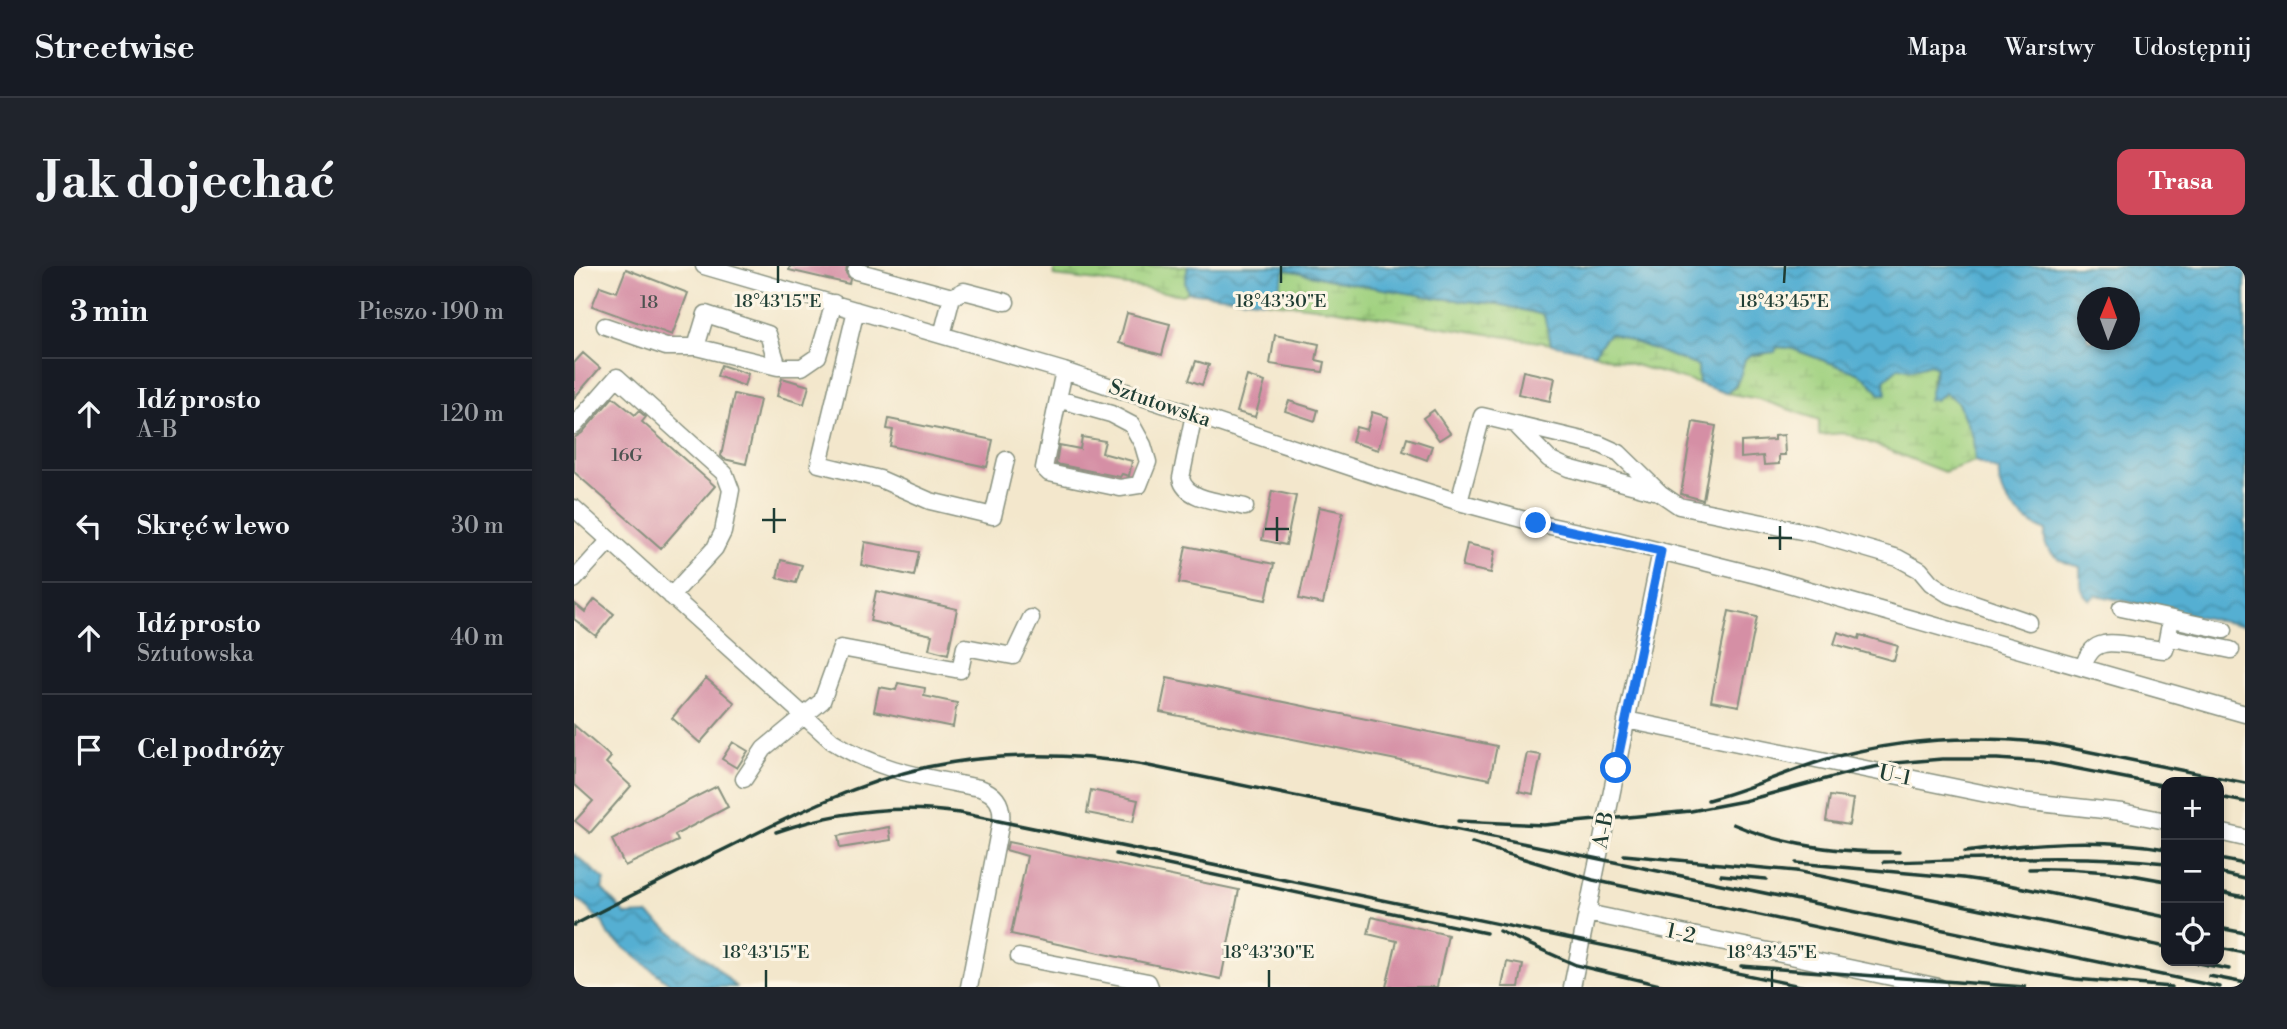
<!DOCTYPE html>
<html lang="pl">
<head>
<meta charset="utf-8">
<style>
	body { margin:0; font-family:"Libre Bodoni",serif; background:#20242c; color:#f1f3f6 }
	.controls { position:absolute; right:21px; bottom:21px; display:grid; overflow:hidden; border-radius:14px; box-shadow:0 4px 10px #0003 }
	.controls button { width:63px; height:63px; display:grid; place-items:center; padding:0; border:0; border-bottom:2px solid #363941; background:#171b24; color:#f1f3f6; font:35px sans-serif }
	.compass { position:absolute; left:1503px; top:21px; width:63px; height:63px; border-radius:50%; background:#171b24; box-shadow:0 4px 10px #0003; rotate:1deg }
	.stop { position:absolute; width:21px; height:21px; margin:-16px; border:5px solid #1a73e8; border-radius:50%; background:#fff }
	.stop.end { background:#1a73e8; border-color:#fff; box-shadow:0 2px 7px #0008 }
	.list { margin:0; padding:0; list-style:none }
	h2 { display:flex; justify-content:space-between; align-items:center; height:91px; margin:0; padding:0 28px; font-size:30px }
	h2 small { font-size:23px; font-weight:400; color:#9ea1a6 }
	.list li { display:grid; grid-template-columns:46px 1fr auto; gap:21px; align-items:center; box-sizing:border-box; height:112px; padding:0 28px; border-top:2px solid #363941 }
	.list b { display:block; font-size:26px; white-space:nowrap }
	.list p { margin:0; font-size:23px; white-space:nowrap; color:#9ea1a6 }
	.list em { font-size:23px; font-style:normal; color:#9ea1a6 }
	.icon { flex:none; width:38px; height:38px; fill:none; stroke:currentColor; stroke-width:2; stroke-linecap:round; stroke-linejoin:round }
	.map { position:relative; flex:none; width:1671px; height:721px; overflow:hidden; border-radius:14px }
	header { display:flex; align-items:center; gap:42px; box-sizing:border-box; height:98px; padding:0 35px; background:#171b24; border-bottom:2px solid #363941 }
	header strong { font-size:33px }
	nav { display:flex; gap:38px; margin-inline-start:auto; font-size:24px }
	.intro { display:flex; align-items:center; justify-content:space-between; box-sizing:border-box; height:168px; padding:0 42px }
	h1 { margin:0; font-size:49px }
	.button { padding:18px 32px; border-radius:14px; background:#d1495b; color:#fff; font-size:24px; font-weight:700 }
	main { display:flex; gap:42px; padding:0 42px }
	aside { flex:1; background:#171b24; border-radius:14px; box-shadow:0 4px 10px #0003 }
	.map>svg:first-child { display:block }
	.wetland { fill:url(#wetland-marsh); stroke:#60885a; stroke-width:2 }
	.water { fill:url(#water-waves); stroke:#3a7683; stroke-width:2; fill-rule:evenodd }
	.building { fill:#d58fa5 }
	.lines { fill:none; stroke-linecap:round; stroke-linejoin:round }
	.minor-casing { stroke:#899280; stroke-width:19 }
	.minor { stroke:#fff; stroke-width:16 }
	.rail { stroke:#1f3d34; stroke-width:3.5 }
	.route { stroke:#1a73e8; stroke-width:9 }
	.ticks { fill:none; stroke:#1f3d34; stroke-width:2.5 }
	.labels { text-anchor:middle; stroke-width:6; stroke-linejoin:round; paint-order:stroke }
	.number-label { font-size:18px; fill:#4c5250 }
	.street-label { font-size:21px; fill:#1f3d34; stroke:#fcf5e5 }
	.ticks-label { font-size:18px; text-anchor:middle; fill:#1f3d34; stroke:#fcf5e5; stroke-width:6; stroke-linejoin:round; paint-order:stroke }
</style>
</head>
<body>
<header>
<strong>Streetwise</strong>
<nav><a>Mapa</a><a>Warstwy</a><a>Udostępnij</a></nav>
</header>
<div class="intro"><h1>Jak dojechać</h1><a class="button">Trasa</a></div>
<main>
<aside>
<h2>3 min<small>Pieszo · 190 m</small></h2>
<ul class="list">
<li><svg class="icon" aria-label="ahead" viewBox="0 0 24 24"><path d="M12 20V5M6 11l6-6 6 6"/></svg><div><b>Idź prosto</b><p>A-B</p></div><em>120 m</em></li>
<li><svg class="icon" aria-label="left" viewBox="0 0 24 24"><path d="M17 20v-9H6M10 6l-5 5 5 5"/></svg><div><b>Skręć w lewo</b></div><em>30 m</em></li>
<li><svg class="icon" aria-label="ahead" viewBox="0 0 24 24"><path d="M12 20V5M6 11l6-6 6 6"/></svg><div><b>Idź prosto</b><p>Sztutowska</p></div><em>40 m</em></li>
<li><svg class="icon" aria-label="arrive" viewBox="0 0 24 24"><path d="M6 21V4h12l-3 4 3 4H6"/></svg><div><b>Cel podróży</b></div></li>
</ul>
</aside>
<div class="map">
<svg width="1671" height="721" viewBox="0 0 1671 721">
	<defs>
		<pattern id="wetland-marsh" width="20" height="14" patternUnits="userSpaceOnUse" patternTransform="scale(1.75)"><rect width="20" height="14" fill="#a1d281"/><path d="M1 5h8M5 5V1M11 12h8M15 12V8" fill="none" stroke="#8ab570"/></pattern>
		<pattern id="water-waves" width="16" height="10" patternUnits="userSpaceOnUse" patternTransform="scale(1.75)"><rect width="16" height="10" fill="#55afd2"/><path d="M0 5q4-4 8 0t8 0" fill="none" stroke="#4690ab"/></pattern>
	</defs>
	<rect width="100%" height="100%" fill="#fcf5e5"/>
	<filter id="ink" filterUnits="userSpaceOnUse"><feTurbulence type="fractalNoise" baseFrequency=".0143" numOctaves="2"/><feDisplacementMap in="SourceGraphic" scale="14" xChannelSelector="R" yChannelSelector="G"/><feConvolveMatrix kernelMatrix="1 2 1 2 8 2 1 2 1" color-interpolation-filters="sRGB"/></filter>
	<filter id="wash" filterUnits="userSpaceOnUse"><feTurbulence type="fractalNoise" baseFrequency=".00686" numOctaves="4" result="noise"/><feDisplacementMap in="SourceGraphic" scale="28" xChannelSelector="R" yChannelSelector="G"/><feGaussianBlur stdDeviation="1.57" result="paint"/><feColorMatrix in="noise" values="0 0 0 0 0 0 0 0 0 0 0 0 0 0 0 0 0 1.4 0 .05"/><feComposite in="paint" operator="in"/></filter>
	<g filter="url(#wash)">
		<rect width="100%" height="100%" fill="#f3e7cc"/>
		<path class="wetland" d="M480 0H614L611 16 614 26 608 29 524 15 480 10Z
			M710 3 762 15 863 32 924 38 970 49 977 78 757 43 691 35 702 27Z
			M1036 67 1124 100 1125 118 1020 87Z
			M1203 81 1216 82 1284 107 1293 113 1306 128 1310 114 1325 101 1337 103 1356 98 1362 102 1357 114 1361 134 1371 127 1383 135 1399 171 1401 195 1370 206 1271 167 1245 169V154L1185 133 1152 127 1162 121 1171 93 1176 89H1189Z"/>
		<path class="water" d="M614 0H1671V360L1522 329 1516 334C1502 322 1507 317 1506 301 1489 297 1465 286 1472 265 1449 255 1422 233 1425 205L1401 195 1399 171 1383 135 1371 127 1361 134H1354L1362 102 1356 98 1337 104 1325 101 1310 114 1312 128H1306L1293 113 1284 107 1216 82 1203 81 1201 86 1176 89 1171 93C1166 109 1167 117 1152 127L1125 118 1124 100 1036 67 1020 87 977 78 970 49 924 38 863 32 762 15 711 3C706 20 706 24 691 35L614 26 611 16ZM1514 32H1556V74H1514Z
			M0 588 31 614 28 623 52 649 74 648 139 698 162 721H100L34 669 29 657 5 634 0 632Z"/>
		<g id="blocks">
			<path class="building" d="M216 0H273L272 7 276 13 275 18 215 4Z
				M52 3 114 27 98 69 18 40 26 20 43 26Z
				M553 47 596 58 588 89 545 77Z
				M701 69 745 78 742 94 751 96 749 106 696 98Z
				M9 87 26 102 0 132V97Z
				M622 95 635 99 628 119 615 114Z
				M147 99 174 108 170 120 143 110Z
				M949 105 981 112 976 135 944 128Z
				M673 110 691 116 681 151 663 146Z
				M208 112 235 120 230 138 203 130Z
				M160 128 186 134 172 198 150 193 147 190Z
				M39 131 61 149 65 145 72 151 68 156 141 220 87 282 0 206V172L8 167Z
				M715 135 744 144 741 155 711 145Z
				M860 144 876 167 865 174 849 152Z
				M798 146 814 151 804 184 778 176 782 161 793 164Z
				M315 153 419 174 413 201 316 180 319 164 313 163Z
				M1119 156 1142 160 1129 234 1107 228Z
				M1210 169 1211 189H1205V198L1190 199 1189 190 1167 192V176L1200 174V170Z
				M508 171 531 175 528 187 558 195 555 210 548 208 546 211 482 198 485 179 506 183Z
				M833 172 858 180 853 194 829 185Z
				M698 225 722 230 712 279 688 274Z
				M745 241 769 246 749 338 725 333Z
				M291 276 345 286 340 310 287 299Z
				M893 278 921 284 917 307 888 301Z
				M612 280 700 298 692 334 605 317Z
				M207 294 228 299 222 317 203 312Z
				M302 325 383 343 374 388 355 383 358 369 296 355Z
				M21 333 40 348 22 370 0 353V337L11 346Z
				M1155 345 1183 351 1165 440 1137 435Z
				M1264 366 1285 373 1286 369 1324 380 1320 395 1260 378Z
				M132 412 161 437 126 477 98 452Z
				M593 412 923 480 916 513 586 446Z
				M324 417 351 422 350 430 383 437 379 461 300 445 305 421 322 424Z
				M0 459 37 491 32 497 57 520 16 567 1 555 19 535 0 518Z
				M159 476 174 485 163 502 148 493Z
				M953 487 967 489 959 528 945 525Z
				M143 520 154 541 101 569 104 575 51 600 38 574Z
				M517 524 564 534 559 556 513 547Z
				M1256 530 1279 533 1275 559 1252 555Z
				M315 561 317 574 266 582 264 570Z
				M434 576 665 624 647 713 437 668 453 590 432 584Z
				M798 651 874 669 863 721H812L823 675 794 668Z
				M933 696 949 699 945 721H928Z"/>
		</g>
	</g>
	<g filter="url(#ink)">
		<use href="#blocks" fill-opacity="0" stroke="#899280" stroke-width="2"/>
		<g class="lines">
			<g class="minor-casing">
				<path id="minor" d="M130 0 490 105 797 208 885 236 962 257 1042 274 1190 311 1671 448
					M282 5 378 31 368 69
					M378 31 390 25 432 36
					M282 44 245 198 306 213 356 235 419 250 432 194
					M31 60 92 81H122L204 101H228L244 90 260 37
					M122 81 132 48 194 68 204 101
					M484 133 537 148 558 159 569 179 574 196 565 219 546 222 475 207 470 202 484 133 490 105
					M620 148 607 212C611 235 651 236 671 241
					M941 158 975 193 994 202 1080 225
					M0 160 43 111 151 208 157 224 149 266 141 282 97 330
					M885 236 908 150 1025 178 1045 187 1086 227 1105 240 1242 268 1324 292 1346 304 1357 317 1374 328 1455 356
					M0 242 258 475C307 506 351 511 406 522 422 528 429 538 427 555L395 721
					M0 314 36 274
					M1547 342 1650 364
					M1594 371 1657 384
					M1509 402C1512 391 1518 380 1530 378 1541 375 1577 383 1591 384L1597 353
					M1052 454 1447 535 1548 546 1592 555
					M170 513 190 483 248 435 267 382 386 404 391 381 439 390 457 352
					M1645 566 1671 572
					M1013 647 1365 721
					M445 691 574 716 576 721
					M998 721 1087 285"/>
			</g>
			<use href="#minor" class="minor"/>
			<path class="rail" d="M1645 531 1671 536
				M1134 534C1174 524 1211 506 1250 494 1322 473 1398 469 1472 477L1671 517
				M884 555 970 559 1117 545 1170 535 1285 504 1321 497 1368 493H1423L1469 496 1592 520
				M1159 558C1212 581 1268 587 1325 586
				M202 566C262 545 323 538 386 547L1231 721
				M898 577 1019 614 1452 705 1501 713 1597 721
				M1391 586C1459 577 1524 571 1592 583
				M542 588 912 667
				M1050 589 1222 605 1592 681
				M1645 593 1671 598
				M1310 596C1404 594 1499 587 1592 597
				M1222 597 1389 612 1430 618 1592 651
				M1455 603C1502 602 1547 606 1592 615
				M1645 607 1671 613
				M1147 609 1192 613
				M1645 626 1671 631
				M0 659C52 632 104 606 157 580 220 548 283 517 353 501 425 486 498 487 570 499L1646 721
				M1645 662 1671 667
				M925 665 1002 699 1094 721
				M1645 682 1671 687
				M1613 695 1655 703
				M1167 700 1451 721
				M1635 710 1671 717"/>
		</g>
	</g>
	<g class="lines" filter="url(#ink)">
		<path class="route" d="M962 257 1087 285 1042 502"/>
	</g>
	<path class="ticks" d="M204 17V0M707 17V0M1210 17 1211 0M188 254H212M691 263H715M200 267V242M1194 272H1218M703 275V251M1206 284V260M192 721V704M695 721V704M1198 721V704"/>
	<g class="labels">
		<g class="number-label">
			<text x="75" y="42">18</text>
			<text x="53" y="195">16G</text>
		</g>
		<g class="street-label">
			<text transform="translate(586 137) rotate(19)" y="7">Sztutowska</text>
			<text transform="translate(1321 509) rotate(12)" y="7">U-1</text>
			<text transform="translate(1029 564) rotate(-79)" y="7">A-B</text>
			<text transform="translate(1107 667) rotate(12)" y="7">1-2</text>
		</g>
	</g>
	<g class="ticks-label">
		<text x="204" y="41">18°43'15"E</text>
		<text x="707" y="41">18°43'30"E</text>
		<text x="1210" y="41">18°43'45"E</text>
		<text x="192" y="692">18°43'15"E</text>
		<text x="695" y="692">18°43'30"E</text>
		<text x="1198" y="692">18°43'45"E</text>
	</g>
</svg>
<div class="controls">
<button>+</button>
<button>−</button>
<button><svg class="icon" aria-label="locate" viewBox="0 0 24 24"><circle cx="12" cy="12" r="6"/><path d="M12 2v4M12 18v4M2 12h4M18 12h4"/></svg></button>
</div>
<svg class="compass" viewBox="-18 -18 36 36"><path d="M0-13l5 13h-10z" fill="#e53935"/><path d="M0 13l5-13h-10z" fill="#9ea1a6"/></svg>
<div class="stop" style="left:1042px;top:502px"></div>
<div class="stop end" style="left:962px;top:257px"></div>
</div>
</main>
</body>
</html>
